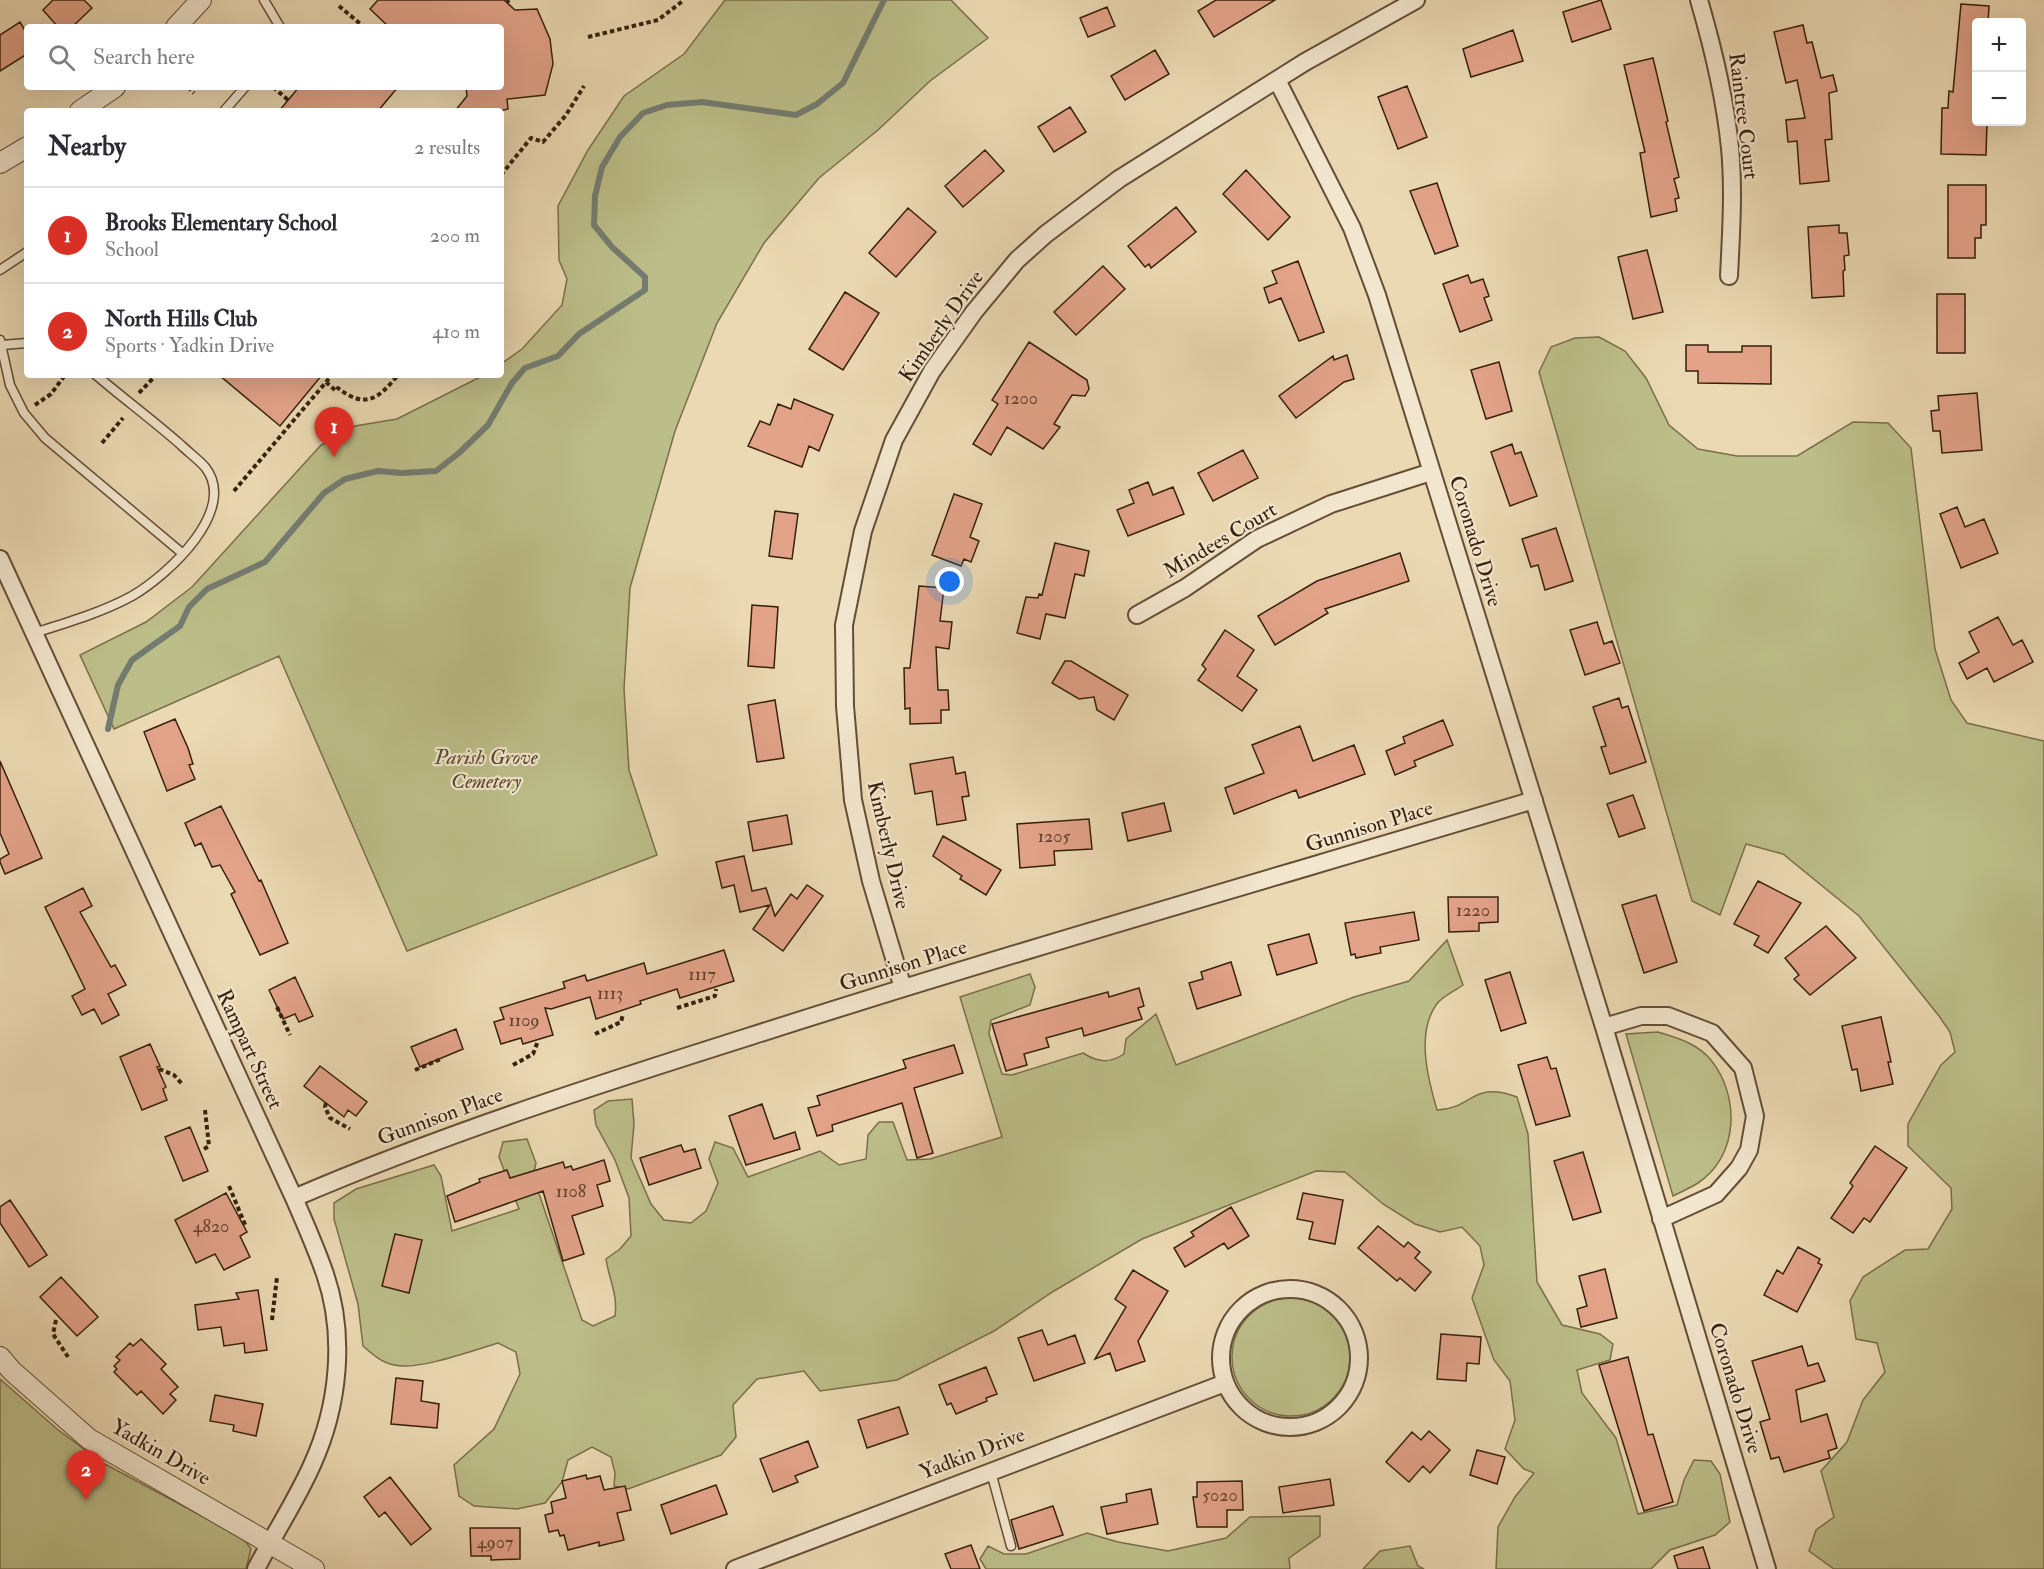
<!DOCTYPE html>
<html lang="en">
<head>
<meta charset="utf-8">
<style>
	body { margin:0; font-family:"IM FELL Double Pica",serif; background:#f7f7f7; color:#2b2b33 }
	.controls { position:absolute; right:18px; top:18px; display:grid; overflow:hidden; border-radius:6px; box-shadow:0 6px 24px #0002 }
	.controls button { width:54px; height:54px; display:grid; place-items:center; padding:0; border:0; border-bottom:2px solid #e1e1e2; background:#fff; color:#2b2b33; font:30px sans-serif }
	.you { position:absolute; left:950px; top:582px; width:21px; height:21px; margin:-15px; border:4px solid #fff; border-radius:50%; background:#1a73e8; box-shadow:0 0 0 9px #1a73e833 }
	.badge { display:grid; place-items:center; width:39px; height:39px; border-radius:50%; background:#d93025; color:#fff; font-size:20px; font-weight:700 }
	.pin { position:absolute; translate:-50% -50px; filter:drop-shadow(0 2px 3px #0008) }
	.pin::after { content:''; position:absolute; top:32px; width:21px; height:18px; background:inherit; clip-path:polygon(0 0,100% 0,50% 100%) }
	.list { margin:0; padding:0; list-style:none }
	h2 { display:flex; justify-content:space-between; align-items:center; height:78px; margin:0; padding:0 24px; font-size:26px }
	h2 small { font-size:20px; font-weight:400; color:#7c7c81 }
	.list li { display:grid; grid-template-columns:39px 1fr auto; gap:18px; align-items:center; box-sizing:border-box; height:96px; padding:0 24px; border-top:2px solid #e1e1e2 }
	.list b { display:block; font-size:22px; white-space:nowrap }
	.list p { margin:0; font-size:20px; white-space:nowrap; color:#7c7c81 }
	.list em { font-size:20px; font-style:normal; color:#7c7c81 }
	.icon { flex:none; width:33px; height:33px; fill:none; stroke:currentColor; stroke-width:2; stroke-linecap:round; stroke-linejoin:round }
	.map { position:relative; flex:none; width:2044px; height:1569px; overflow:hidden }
	.search { position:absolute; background:#fff; box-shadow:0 6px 24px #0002; left:24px; top:24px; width:480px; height:66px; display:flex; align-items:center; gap:15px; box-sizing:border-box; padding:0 21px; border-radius:6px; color:#7c7c81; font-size:22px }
	.panel { position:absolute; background:#fff; box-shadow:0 6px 24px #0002; left:24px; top:108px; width:480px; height:270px; border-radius:6px }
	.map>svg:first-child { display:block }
	.green { fill:#bcbe89; stroke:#7a6f4a; stroke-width:1.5 }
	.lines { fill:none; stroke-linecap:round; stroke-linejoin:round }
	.stream { stroke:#737c71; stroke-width:6 }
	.building { fill:#e3a389; stroke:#37200c; stroke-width:1.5 }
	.service-casing { stroke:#644e36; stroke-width:11 }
	.minor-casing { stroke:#644e36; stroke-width:20 }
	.tertiary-casing { stroke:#644e36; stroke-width:22 }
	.path { stroke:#37200c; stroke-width:4; stroke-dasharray:4.5 3; stroke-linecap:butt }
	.service { stroke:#f2e6ce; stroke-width:8 }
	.minor { stroke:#f2e6ce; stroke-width:16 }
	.tertiary { stroke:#f2e6ce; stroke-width:20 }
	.labels { text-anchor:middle; stroke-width:4.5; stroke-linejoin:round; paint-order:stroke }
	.number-label { font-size:18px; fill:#62412b }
	.street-label { font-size:21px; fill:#37200c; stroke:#f2e6ce }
	.park-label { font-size:21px; font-style:italic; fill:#58482b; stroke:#f2e6ce }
</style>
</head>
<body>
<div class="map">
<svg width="2044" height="1569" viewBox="0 0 2044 1569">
	<rect width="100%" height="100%" fill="#ebd9b3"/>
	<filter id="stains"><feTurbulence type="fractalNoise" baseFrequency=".00333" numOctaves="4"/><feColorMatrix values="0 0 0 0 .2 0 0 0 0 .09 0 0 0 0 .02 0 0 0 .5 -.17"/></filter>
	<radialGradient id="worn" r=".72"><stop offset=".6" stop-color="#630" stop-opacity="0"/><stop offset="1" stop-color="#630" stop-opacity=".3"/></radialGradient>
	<path class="green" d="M725 0H951L988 38 930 81 878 130 819 178 764 243 717 323 675 431 630 588 624 689 629 770 657 855 407 951 279 656 114 729 80 655 146 622 192 587 321 445 355 426 397 419 484 375H501V364L522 349 562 305 567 279 559 260 558 206 588 150 624 96 684 54Z
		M1599 337 1625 351 1646 378 1669 425 1698 449 1737 456H1797L1853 422 1888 423 1911 448 1935 649 1951 700 1967 723 2044 741V1569H1834L1809 1551 1816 1530 1834 1517 1821 1471 1847 1442 1863 1400 1885 1372 1877 1343 1856 1339 1850 1301 1863 1277 1905 1250 1928 1249 1952 1209 1951 1188 1908 1146V1124L1941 1065 1955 1052 1950 1032 1939 1016 1859 916 1783 854 1746 844 1720 915 1692 901 1539 372 1551 347 1575 338Z
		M1447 940 1463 985C1455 991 1441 997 1436 1005 1416 1034 1428 1079 1437 1110 1472 1109 1473 1080 1517 1097L1528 1134 1537 1282 1562 1325 1600 1334 1613 1344 1610 1360 1577 1370 1582 1393 1616 1438 1638 1514 1677 1505 1684 1480 1694 1460 1711 1461 1720 1474 1730 1522 1715 1535 1670 1550 1651 1569H1496L1498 1527 1515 1497 1534 1473 1524 1469 1505 1449 1515 1420 1510 1381 1494 1360 1472 1298 1484 1265 1480 1246 1462 1227 1440 1232 1415 1224 1383 1204 1345 1172 1316 1171 1142 1239 1054 1291 994 1331 897 1380 820 1391 804 1371 757 1379 733 1405 736 1437 721 1455 628 1489 614 1486 615 1473 611 1457 592 1447 568 1460 562 1482 545 1503 517 1509 474 1506 459 1496 454 1465 494 1429 520 1374 516 1352 498 1343C474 1350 418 1371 394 1365 382 1363 372 1354 363 1346L358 1304 334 1219V1203L356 1189 434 1165 441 1176 452 1231 519 1209 499 1157 503 1142 527 1139 536 1163 533 1176 582 1320 593 1326 615 1316C618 1295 609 1279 606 1259L620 1249 631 1236 629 1198 615 1160 596 1125 594 1110 608 1101 632 1099 634 1124 631 1158 651 1204 664 1220 691 1223 706 1211 718 1183 709 1159 715 1142 733 1148 748 1177 820 1151 839 1165 866 1159 868 1135 879 1122H893L907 1160 930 1159 1002 1137 960 997 1030 974 1035 987 1030 1005 991 1020 989 1034 1002 1074 1012 1075 1083 1053C1097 1062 1109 1064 1124 1054L1126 1039 1156 1014 1176 1065 1354 997 1409 981Z
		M1658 1032C1677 1038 1697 1043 1711 1060 1740 1096 1739 1156 1698 1183 1690 1188 1681 1192 1673 1196L1626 1034Z
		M1232 1357a59 59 0 1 1 118 0a59 59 0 1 1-118 0Z
		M0 1379 57 1429 103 1463 243 1538 251 1549 246 1569H0Z
		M1320 1516V1536L1289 1558 1290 1569H986L980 1559 988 1546 1004 1554H1026L1087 1533 1118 1542 1168 1551 1226 1538 1250 1517Z
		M1410 1546 1418 1566 1424 1569H1363L1380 1551Z"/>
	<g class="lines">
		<path class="stream" d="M108 729 118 685 132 660 180 626 189 607 207 589 265 562 324 493 345 479 378 471 402 473 436 471 459 453 488 425 512 383 525 368 558 356 579 334 645 290V277L612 247 594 225 595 196 602 167 620 137 643 113 667 105 702 102 796 115 817 104 843 83 884 0"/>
	</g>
	<path class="building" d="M53 0H84L92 8 72 27H58L43 10Z
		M378 0H504L515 10 537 9 550 39 553 64 545 95 507 99 508 109 500 111H455L467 96 466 87H501V27H389L370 9Z
		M1216 0H1275L1214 37 1198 11Z
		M1601 0 1611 29 1572 42 1563 12Z
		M1961 4 1989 6 1988 22H1977V122H1987L1986 155 1941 154 1942 108H1948L1949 91 1953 92Z
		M1107 7 1115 26 1088 37 1080 18Z
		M20 22 27 34V54L0 71V35Z
		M1803 25 1807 43 1812 42 1821 78 1833 75 1837 91 1829 93 1832 139 1825 140 1829 181 1800 184 1797 141 1788 142 1786 120 1805 118 1797 80 1786 83 1774 32Z
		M1513 30 1523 61 1471 77 1463 49Z
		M1155 50 1169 74 1125 100 1111 76Z
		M1653 58 1668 121 1666 122 1679 177 1674 179 1679 198 1675 199 1677 211 1651 217 1640 153 1645 152 1624 65Z
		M1407 86 1427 137 1398 149 1378 97Z
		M299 87H398L378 111H279Z
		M1070 107 1086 132 1054 152 1038 127Z
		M985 150 1004 171 963 207 945 186Z
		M1246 170 1290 217 1268 240 1223 194Z
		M1437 183 1458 246 1435 254 1410 191Z
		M1948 185H1986V225H1981V238H1975V258H1948Z
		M1176 207 1196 232 1151 268 1149 264 1145 267 1128 246Z
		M908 208 936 232 896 277 869 253Z
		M1839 225V233H1847L1849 255 1844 256 1845 270 1843 271 1844 296 1812 298 1808 227Z
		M1647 250 1663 312 1633 319 1618 257Z
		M1298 261 1324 332 1299 341 1281 298 1269 303 1264 288 1277 283 1272 271Z
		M1103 266 1125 289 1076 335 1054 312Z
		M1468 275 1471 283 1483 279 1489 296 1484 298 1492 320 1460 332 1443 284Z
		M845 292 879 313 843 370 809 349Z
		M1937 294H1965V353H1937Z
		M1029 342 1087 380 1089 389 1085 396 1072 395 1054 424 1060 427 1043 449 1007 427 991 455 973 444 998 404 992 400Z
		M1686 345H1708V352H1742V346H1771V384L1698 383V371H1686Z
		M1347 355 1354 379 1344 382 1296 418 1279 396 1333 356 1334 360Z
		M1499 362 1512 411 1486 419 1471 370Z
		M219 375H322L280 426Z
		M1977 393 1982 450 1942 453 1940 431H1933L1931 411 1939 410 1938 396Z
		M794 399 833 415 819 451 809 446 802 467 748 446 760 421 770 425 778 404 791 409Z
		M1512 444 1515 454 1521 452 1537 496 1510 506 1491 452Z
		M1243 450 1258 478 1213 501 1198 473Z
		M1148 482 1153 495 1173 487 1184 514 1128 536 1117 510 1134 503 1129 490Z
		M954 494 982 504 970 537 979 541 971 562 964 559 961 566 932 555Z
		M1957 507 1965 527 1984 519 1998 553 1961 568 1940 514Z
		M775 511 798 514 792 559 769 556Z
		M1556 528 1573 581 1545 590 1538 565 1531 567 1522 539Z
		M1055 543 1089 551 1084 576 1075 574 1065 618 1046 614 1040 639 1017 633 1026 597 1038 598 1039 594 1042 595Z
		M1400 553 1409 581 1325 609 1328 613 1275 645 1258 616 1317 581Z
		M919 586 944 588 940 621 952 622 949 649 936 647 938 690H948L949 710H941V723L910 724V708L905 709 904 668H910Z
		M752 605 778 607 774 668 748 666Z
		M1998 617 2013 645 2022 640 2033 662 1994 682 1987 668 1967 679 1959 663 1979 652 1969 632Z
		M1597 622 1604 644 1612 641 1620 663 1585 675 1570 630Z
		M1225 630 1254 650 1237 676 1257 690 1242 711 1198 680 1206 669 1202 665Z
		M1065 661H1071L1128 695 1114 720 1097 710 1094 697 1079 699 1052 683Z
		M1619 698 1622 708 1628 706 1646 762 1610 774 1601 747 1606 746 1593 707Z
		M775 700 784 758 757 762 748 705Z
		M175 719 188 748 193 764 189 765 195 779 167 791 144 732Z
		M1443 720 1453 745 1414 761 1416 766 1395 775 1386 751 1405 743 1403 737Z
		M1300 726 1313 761 1354 745 1365 774 1299 798 1296 790 1234 814 1225 788 1264 773 1252 745Z
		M953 757 956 774 965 772 969 796 962 797 966 820 937 825 932 791 915 794 910 764Z
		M0 761 42 858 5 874 0 862V859L9 854 0 833Z
		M1633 795 1645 828 1619 837 1607 804Z
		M1164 803 1171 831 1128 841 1122 813Z
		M221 806 259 881 261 880 288 943 260 955 231 894 235 892 220 865 212 867 201 843 195 846 185 823Z
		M787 815 792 844 753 851 748 822Z
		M1089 819 1092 849 1054 851 1055 865 1020 868 1017 824Z
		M943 836 1001 870 986 895 960 879 962 876 933 856Z
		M744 856 752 891 766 888 775 916 791 894 797 899 807 885 823 896 783 951 753 929 770 905 740 912 734 885 722 888 716 862Z
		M1758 881 1801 903 1768 953 1754 945 1759 936 1734 924Z
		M83 888 92 906 80 912 111 967 115 965 126 985 108 994 119 1015 102 1024 94 1009 82 1015 72 996 85 989 45 907Z
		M1656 895 1677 962 1644 973 1622 905Z
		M1448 897H1498V922L1479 923V931L1449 932Z
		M1414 912 1419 940 1380 947 1381 953 1356 958 1355 954 1351 955 1345 923Z
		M1826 926 1856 958 1810 995 1794 979 1799 975 1785 958Z
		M1309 934 1317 963 1277 975 1268 945Z
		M724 950 734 981 680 998 677 989 640 1001 641 1004 596 1019 590 997 551 1009 545 1008 553 1035 523 1044 521 1038 501 1044 494 1022 504 1019 500 1008 565 988 563 982 585 975 587 981 644 963 647 974Z
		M1231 962 1241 995 1197 1009 1189 983 1203 979 1201 972Z
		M1510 972 1526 1023 1501 1031 1485 980Z
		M295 977 313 1016 299 1022 295 1014 283 1019 269 990Z
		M1139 988 1144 1006 1138 1008 1142 1019 1084 1036 1082 1028 1046 1038 1049 1047 1024 1054 1027 1065 1006 1071 992 1024 1108 992 1109 997Z
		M1881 1017 1891 1062H1888L1893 1084 1861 1091 1857 1069 1852 1070 1842 1026Z
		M456 1029 463 1049 420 1067 411 1047Z
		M150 1044 160 1066 157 1067 166 1087 163 1089 167 1100 142 1110 120 1057Z
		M954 1045 963 1073 914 1088 933 1153 917 1158 902 1103 832 1125 833 1131 817 1136 808 1108 820 1105 817 1096 906 1068 903 1060Z
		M1547 1057 1551 1069 1556 1068 1570 1116 1536 1125 1518 1065Z
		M320 1066 367 1102 356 1116 348 1110 344 1117 304 1086Z
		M762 1104 774 1139 795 1132 800 1149 746 1165 729 1116Z
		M190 1127 208 1171 183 1181 165 1137Z
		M681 1145 684 1152 695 1149 701 1168 649 1185 640 1158Z
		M1875 1146 1907 1168 1870 1222 1864 1218 1853 1233 1831 1218 1853 1186 1850 1183Z
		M1583 1152 1601 1212 1573 1220 1554 1161Z
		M604 1160 610 1181 597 1185 603 1206 572 1216 584 1254 563 1261 543 1191 455 1222 447 1196 480 1182 479 1179 507 1170 510 1178 563 1162 565 1168 571 1166 573 1170Z
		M226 1193 247 1232 240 1236 250 1257 224 1270 215 1254 196 1263 175 1220Z
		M1303 1193 1343 1200 1335 1244 1309 1239 1313 1222 1297 1219Z
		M10 1200 47 1255 29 1267 0 1223V1207Z
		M1231 1207 1249 1236 1228 1249 1224 1243 1185 1267 1174 1248 1194 1236 1191 1232Z
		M1378 1226 1404 1247 1408 1242 1420 1252 1415 1258 1431 1272 1415 1291 1400 1278 1397 1281 1358 1248Z
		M395 1234 422 1240 409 1293 382 1286Z
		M1798 1247 1820 1259 1818 1263 1822 1265 1797 1312 1764 1295 1777 1270 1783 1274Z
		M1605 1269 1617 1318 1581 1327 1577 1309 1587 1306 1579 1276Z
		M1133 1270 1168 1291 1138 1341 1145 1361 1116 1371 1110 1353 1095 1359 1126 1307 1115 1299Z
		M61 1277 98 1317 77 1336 40 1297Z
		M258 1290 267 1350 245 1353 244 1343 224 1346 221 1327 198 1330 195 1305 239 1299 236 1293Z
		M1042 1330 1048 1345 1075 1335 1085 1363 1034 1381 1018 1338Z
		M1441 1334 1481 1337 1479 1364 1467 1363 1466 1381 1437 1379Z
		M141 1339 166 1364 161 1369 178 1387 170 1394 176 1400 163 1414 141 1391 137 1395 114 1372 117 1369 114 1366 120 1360 116 1357 130 1343 133 1346Z
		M1802 1346 1808 1366 1818 1363 1825 1381 1796 1390 1801 1422 1827 1414 1837 1448 1828 1451 1830 1458 1784 1472 1779 1457 1771 1459 1760 1422 1770 1419 1752 1361Z
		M1628 1357 1648 1435 1653 1434 1673 1502 1644 1511 1599 1365Z
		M986 1367 997 1394 986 1398 987 1401 956 1414 951 1403 947 1405 939 1385Z
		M396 1378 423 1381 421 1401 439 1404 437 1428 391 1424Z
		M215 1395 263 1404 256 1436 233 1431 234 1425 210 1421Z
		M899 1407 908 1434 867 1448 858 1420Z
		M1429 1431 1450 1450 1430 1473 1423 1466 1409 1482 1386 1462 1412 1432 1421 1440Z
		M808 1441 818 1467 795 1476 798 1482 773 1492 760 1459Z
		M1477 1450 1505 1457 1497 1484 1470 1475Z
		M586 1475 587 1479 600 1476 604 1490 625 1486 631 1510 617 1513 624 1540 599 1546V1542L568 1550 564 1535 560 1536 558 1530 549 1532 545 1515 553 1513 551 1502 566 1498 562 1481Z
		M390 1477 431 1529 411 1545 385 1512 379 1517 364 1497Z
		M1330 1479 1334 1505 1283 1513 1279 1487Z
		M1242 1481 1243 1510H1227V1527H1197L1193 1497H1197V1482Z
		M716 1485 727 1514 671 1534 661 1505Z
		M1151 1489 1158 1524 1107 1534 1101 1507 1127 1502 1126 1494Z
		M1053 1506 1063 1535 1019 1549 1011 1520Z
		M470 1528H520V1559L491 1560V1556H471Z
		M971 1545 980 1569H951L945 1554Z
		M1703 1547 1710 1569H1678L1674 1556Z"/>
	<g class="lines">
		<g class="service-casing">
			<path id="service" d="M264 0 280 27
				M224 111 245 87
				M0 270 27 252
				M0 340 10 385 24 413 45 438 182 553
				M2 345 27 343
				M34 633C66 623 103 612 132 596 168 575 239 510 205 467 198 459 188 452 181 445 154 421 124 399 96 375
				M991 1472 1011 1546"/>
		</g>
		<g class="minor-casing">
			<path id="minor" d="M1699 0C1713 48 1725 98 1730 148 1734 190 1731 234 1729 276
				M1277 80 1352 228 1377 295 1604 1027 1767 1569
				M0 559 294 1198C305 1223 316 1248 325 1274 346 1335 339 1406 312 1465 296 1501 274 1534 256 1569
				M1137 615 1185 588 1257 539 1331 504 1431 472
				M903 988 871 881 853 800 845 706 844 625 863 531 894 440 932 371 974 312 1017 260 1046 234 1119 179 1305 62 1416 0
				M1604 1027 1641 1016H1668L1712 1033 1743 1068 1755 1116 1749 1150 1739 1168 1716 1194 1661 1219
				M294 1198C443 1134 596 1085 751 1036 1010 953 1273 878 1534 800
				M1221 1358a69 69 0 1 1 138 0a69 69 0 1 1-138 0Z
				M735 1569 1225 1383"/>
		</g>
		<g class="tertiary-casing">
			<path id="tertiary" d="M176 27 201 0
				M80 111 115 87
				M0 163 27 147
				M0 1357 12 1371 89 1439 314 1569"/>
		</g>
		<path class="path" d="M507 2 509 0
			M339 6 364 27
			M588 37 658 20 684 0
			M188 87 194 93
			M273 87 288 100
			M501 175 531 138 543 142 566 115 584 86
			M326 382 336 391 338 388C366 410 379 398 398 375
			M139 393 156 375
			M35 405 51 394 65 375
			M102 443 123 418
			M234 491 332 375
			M277 1007 290 1035
			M677 1008 715 996 716 989
			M595 1034 621 1022 623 1014
			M513 1065 533 1054 538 1041
			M159 1069 174 1075 183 1085
			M415 1070 441 1059
			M326 1103 325 1107 330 1118 350 1129
			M204 1149 209 1146 205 1110
			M229 1186 246 1227
			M56 1320 53 1334 68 1357
			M272 1320 277 1277"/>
		<use href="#service" class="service"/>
		<use href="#minor" class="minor"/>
		<use href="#tertiary" class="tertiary"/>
	</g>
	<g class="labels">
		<g class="number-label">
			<text x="1021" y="404">1200</text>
			<text x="1054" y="842">1205</text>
			<text x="1473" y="916">1220</text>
			<text x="702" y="980">1117</text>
			<text x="610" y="999">1113</text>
			<text x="524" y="1026">1109</text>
			<text x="571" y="1197">1108</text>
			<text x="211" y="1232">4820</text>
			<text x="1220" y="1501">5020</text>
			<text x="495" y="1548">4907</text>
		</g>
		<g class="street-label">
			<text transform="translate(1744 116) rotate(83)" y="7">Raintree Court</text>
			<text transform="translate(941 326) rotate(-55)" y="7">Kimberly Drive</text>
			<text transform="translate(1220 540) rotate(-31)" y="7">Mindees Court</text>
			<text transform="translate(1476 541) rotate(73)" y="7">Coronado Drive</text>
			<text transform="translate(1369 826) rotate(-17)" y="7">Gunnison Place</text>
			<text transform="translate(889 845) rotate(77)" y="7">Kimberly Drive</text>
			<text transform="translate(903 965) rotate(-17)" y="7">Gunnison Place</text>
			<text transform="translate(250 1049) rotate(65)" y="7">Rampart Street</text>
			<text transform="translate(440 1116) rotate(-20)" y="7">Gunnison Place</text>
			<text transform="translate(1736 1388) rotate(73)" y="7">Coronado Drive</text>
			<text transform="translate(161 1452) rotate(30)" y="7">Yadkin Drive</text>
			<text transform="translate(972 1453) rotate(-21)" y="7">Yadkin Drive</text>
		</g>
		<g class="park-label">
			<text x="486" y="764">Parish Grove<tspan x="486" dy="24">Cemetery</tspan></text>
		</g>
	</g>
	<rect width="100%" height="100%" filter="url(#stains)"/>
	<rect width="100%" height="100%" fill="url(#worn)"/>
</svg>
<div class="controls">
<button>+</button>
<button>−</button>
</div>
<div class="you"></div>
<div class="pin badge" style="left:334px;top:457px">1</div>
<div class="pin badge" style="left:86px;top:1500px">2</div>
<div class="search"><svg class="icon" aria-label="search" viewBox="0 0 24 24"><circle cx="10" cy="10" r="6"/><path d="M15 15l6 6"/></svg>Search here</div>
<section class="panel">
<h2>Nearby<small>2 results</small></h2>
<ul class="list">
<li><span class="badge">1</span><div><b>Brooks Elementary School</b><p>School</p></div><em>200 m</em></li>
<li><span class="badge">2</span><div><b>North Hills Club</b><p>Sports · Yadkin Drive</p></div><em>410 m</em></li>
</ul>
</section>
</div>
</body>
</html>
